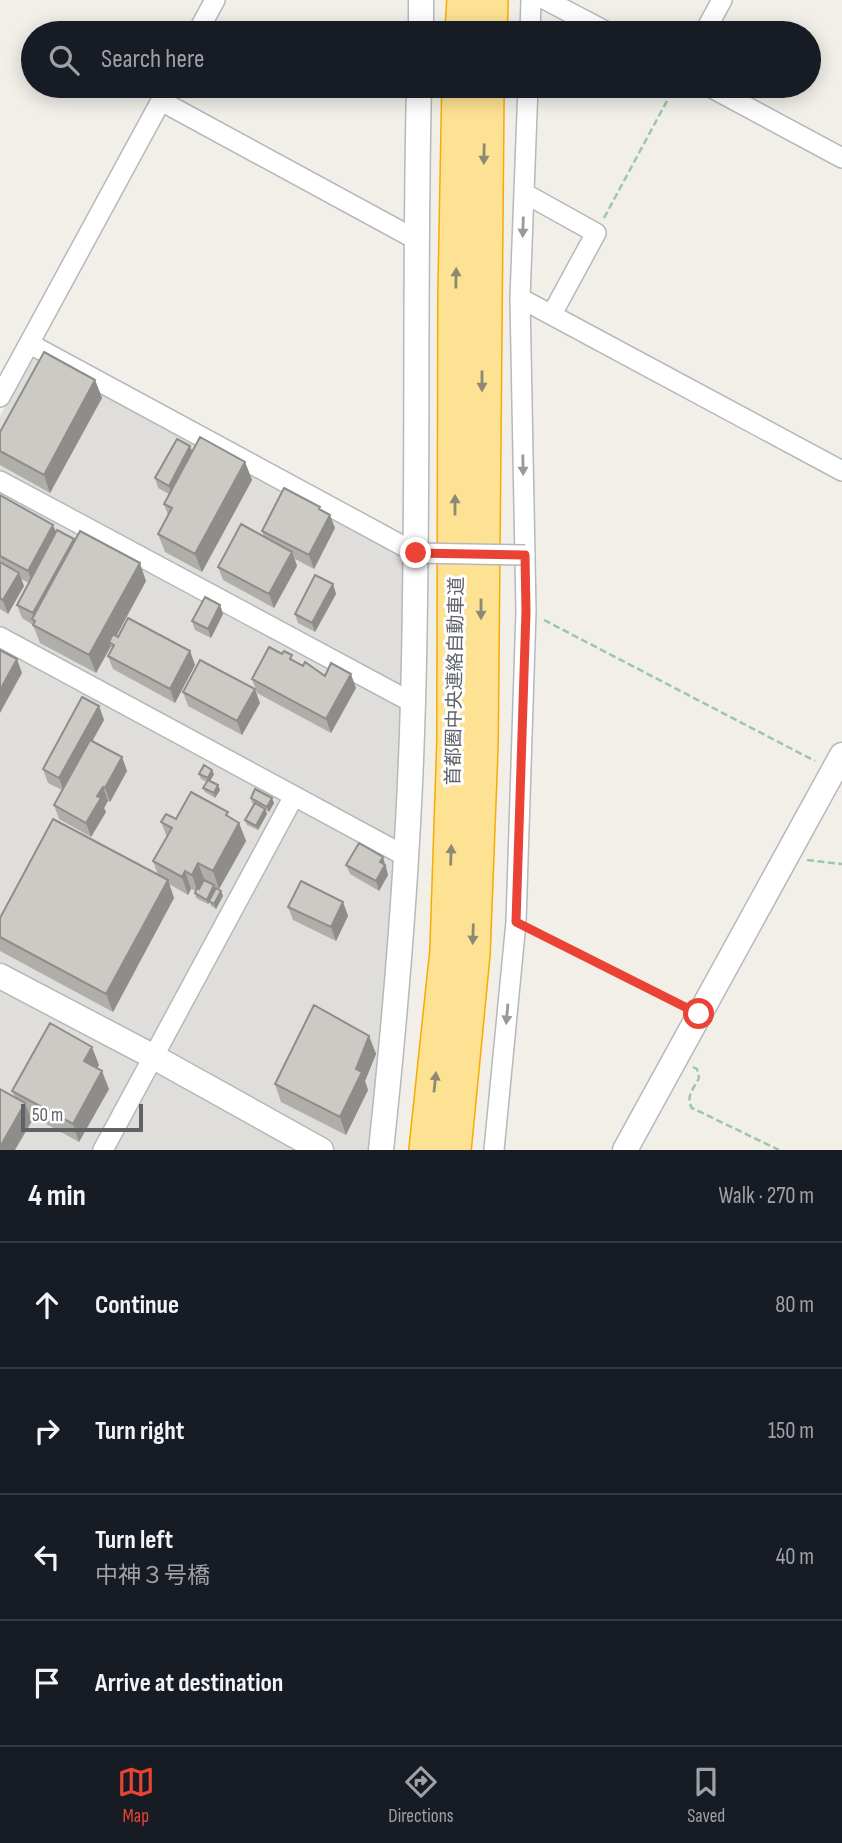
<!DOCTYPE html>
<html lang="en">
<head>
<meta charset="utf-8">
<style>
	body { margin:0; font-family:"Sofia Sans Condensed","Noto Sans JP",sans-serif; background:#242831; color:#f1f3f6 }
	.scale { position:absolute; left:21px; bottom:18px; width:122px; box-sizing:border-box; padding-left:7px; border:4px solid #5f6368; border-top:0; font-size:19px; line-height:24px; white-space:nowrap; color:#5f6368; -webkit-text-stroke:5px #fff; paint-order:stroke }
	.stop { position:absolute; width:21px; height:21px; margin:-16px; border:5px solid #ea4335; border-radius:50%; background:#fff }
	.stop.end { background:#ea4335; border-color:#fff; box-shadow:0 2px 7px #0008 }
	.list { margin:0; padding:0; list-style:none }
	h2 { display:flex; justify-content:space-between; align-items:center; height:91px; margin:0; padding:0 28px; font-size:30px }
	h2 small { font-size:23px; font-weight:400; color:#9ea1a6 }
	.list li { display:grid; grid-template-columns:46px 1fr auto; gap:21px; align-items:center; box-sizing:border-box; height:126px; padding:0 28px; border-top:2px solid #363941 }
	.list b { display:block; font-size:26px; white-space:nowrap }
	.list p { margin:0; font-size:23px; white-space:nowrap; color:#9ea1a6 }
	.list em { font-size:23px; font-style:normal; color:#9ea1a6 }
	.icon { flex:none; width:38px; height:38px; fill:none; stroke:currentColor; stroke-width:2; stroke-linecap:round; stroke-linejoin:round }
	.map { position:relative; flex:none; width:842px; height:1150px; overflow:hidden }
	.search { position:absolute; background:#171b24; box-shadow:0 4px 18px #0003; left:21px; right:21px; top:21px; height:77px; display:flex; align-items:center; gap:18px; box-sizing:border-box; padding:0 24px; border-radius:38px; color:#9ea1a6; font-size:26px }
	.sheet { height:595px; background:#171b24 }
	nav { display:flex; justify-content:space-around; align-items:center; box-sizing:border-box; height:98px; border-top:2px solid #363941; background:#171b24; font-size:19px; color:#9ea1a6 }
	nav a { display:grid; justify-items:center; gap:4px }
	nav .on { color:#ea4335 }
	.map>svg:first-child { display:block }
	.industrial { fill:#e0deda }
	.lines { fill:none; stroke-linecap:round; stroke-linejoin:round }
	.minor-casing { stroke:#b5b8bc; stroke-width:22 }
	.tertiary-casing { stroke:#b5b8bc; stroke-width:27 }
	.motorway-casing { stroke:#f9ab00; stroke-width:38 }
	.path { stroke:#9cc7a9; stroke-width:2.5; stroke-dasharray:7 3.5; stroke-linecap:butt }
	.minor { stroke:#fff; stroke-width:19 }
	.tertiary { stroke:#fff; stroke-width:24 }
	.motorway { stroke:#fde293; stroke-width:35 }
	.minor-bridge-casing { stroke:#b5b8bc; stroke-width:22; stroke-linecap:butt }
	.minor-bridge { stroke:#fff; stroke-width:19 }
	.wall { fill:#afaea9 }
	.shaded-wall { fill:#8f8d8a }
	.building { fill:#cccac5; stroke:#8f8d8a; stroke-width:2 }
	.oneway { fill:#8e8975 }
	.oneway2 { fill:#979a9d }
	.route { stroke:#ea4335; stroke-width:9 }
	.labels { text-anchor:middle; stroke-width:6; stroke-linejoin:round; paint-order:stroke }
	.street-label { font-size:19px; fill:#5f6368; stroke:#fff }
</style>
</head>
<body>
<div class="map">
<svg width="842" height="1150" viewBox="0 0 842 1150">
	<rect width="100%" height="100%" fill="#f1efe8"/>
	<path class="industrial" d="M36 354 407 555 408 709 373 1150H0V416Z"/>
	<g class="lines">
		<g class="minor-casing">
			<path id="minor" d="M546 0 609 33
				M197 33 215 0
				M530 33 531 0
				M704 33 722 0
				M708 86 842 158
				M161 101 415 239
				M524 193 596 233 552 314
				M520 298 842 471
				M30 344 416 553
				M0 397 169 86
				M0 481 413 703
				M0 637 407 857
				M103 1150 294 796
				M494 1150 516 922 526 611 520 298 528 86"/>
		</g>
		<g class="tertiary-casing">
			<path id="tertiary" d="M421 33V0
				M0 976 154 1057 321 1150
				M381 1150C397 1001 409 851 413 701 419 496 414 291 419 86
				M625 1150 842 755"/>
		</g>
		<g class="motorway-casing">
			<path id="motorway" d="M463 33 465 0
				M489 33 490 0
				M427 1150 448 951 455 741 456 298 460 86
				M453 1150 472 953 480 744 486 86"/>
		</g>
		<path class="path" d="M604 218 675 86
			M544 620 815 761
			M807 860 842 864
			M534 931 681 1005
			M693 1067 697 1069 699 1078C694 1088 685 1097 692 1108L779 1150"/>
		<use href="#minor" class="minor"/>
		<use href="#tertiary" class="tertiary"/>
		<use href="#motorway" class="motorway"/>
		<g class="minor-bridge-casing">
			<path id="minor-bridge" d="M416 553 525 555"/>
		</g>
		<use href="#minor-bridge" class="minor-bridge"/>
	</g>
	<path class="wall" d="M95 380 102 398 50 493 0 465V432Z
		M190 446 192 452 245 462 252 480 202 572 165 552 158 534 168 515 164 504 169 494 158 488 155 478Z
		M0 495 56 532 74 539 75 541 146 581 116 636 190 651 195 665 175 703 113 669 108 656 112 648 111 646 96 673 40 643 33 625 22 618 17 605 29 583 21 579 24 586 8 614 0 609Z
		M322 510 335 528 314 569 295 559 297 566 274 608 223 580 218 567 264 537 262 531Z
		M333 584 336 594 315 632 298 623 295 614Z
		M220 605 223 614 211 638 195 630 192 621Z
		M294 662 303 666 356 688 331 733 257 693 252 679Z
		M183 692 260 703 242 735 188 706Z
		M99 706 104 720 92 741 122 757 127 771 110 802 108 801 104 808 106 812 91 837 59 819 54 805 62 790 48 783 43 769Z
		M199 774H214L210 781 218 785 220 790 215 798 205 792 203 788 207 782 201 779Z
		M251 798 274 803 269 812 265 810 267 814 258 830 247 825 245 820 254 804 252 803Z
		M230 818 239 823 246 841 219 889 215 887 223 896 216 909 211 906 210 902 208 904 196 898 195 893 196 891 191 889 188 895 169 884 174 898 113 1012 0 951V918L158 875 153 861 167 837 161 822 176 819Z
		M346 865 387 866 386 868 388 875 379 891 350 874Z
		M343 902 348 916 336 941 293 920 288 907Z
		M369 1036 376 1054 365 1081 368 1090 346 1135 281 1102 275 1084Z
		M99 1065 97 1068 109 1089 79 1142 30 1115 32 1121 15 1097 12 1091Z"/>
	<path class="shaded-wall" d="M95 380 102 398 50 493 44 475Z
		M190 446 194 456 172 495 169 486Z
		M245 462 252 480 202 572 195 554Z
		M330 515 335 528 314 569 309 555Z
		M53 525 59 538 33 585 28 571Z
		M74 539 79 552 38 627 33 613Z
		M292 552 297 566 274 608 269 594Z
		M140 563 146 581 112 644 109 642 111 646 96 673 89 655Z
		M19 573 24 586 8 614 3 600Z
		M333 584 336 594 315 632 312 623Z
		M220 605 223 614 211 638 208 629Z
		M190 651 195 665 175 703 170 689Z
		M17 659 22 673 0 713V690Z
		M351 674 356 688 331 733 326 719Z
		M255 689 260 703 242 735 237 721Z
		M99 706 104 720 64 792 59 778Z
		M122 757 127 771 110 802 105 788Z
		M212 770 214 774 209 783 208 778Z
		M218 785 220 790 215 798 214 793Z
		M103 787 108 801 104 808 106 812 91 837 86 823 97 796Z
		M272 798 274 803 269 812 267 807Z
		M265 809 267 814 258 830 256 826Z
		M239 823 246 841 219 889 213 871Z
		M383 857 388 875 379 891 376 881 380 862Z
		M198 863 205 881 198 893 192 875Z
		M185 871 191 889 188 895 182 877Z
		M168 880 174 898 113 1012 106 994Z
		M214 885 216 890 208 904 207 900Z
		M221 891 223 896 216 909 214 904Z
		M343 902 348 916 336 941 331 927Z
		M369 1036 376 1054 365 1081 368 1090 346 1135 340 1117 356 1069Z
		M92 1047 99 1065 91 1079 84 1061Z
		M102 1071 109 1089 79 1142 73 1124Z
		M25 1103 32 1121 15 1150H0V1147Z"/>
	<path class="building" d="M44 352 95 380 44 475 0 451V432Z
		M200 437 245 462 195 554 158 534 172 508 164 504Z
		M177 439 190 446 169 486 155 478Z
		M284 488 320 507 319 509 330 515 309 555 262 531Z
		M0 495 53 525 28 571 0 556Z
		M241 524 292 552 269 594 218 567Z
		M57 530 74 539 33 613 17 605Z
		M80 531 140 563 89 655 33 625 35 621 32 619Z
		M0 562 19 573 3 600 0 598Z
		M315 575 333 584 312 623 295 614Z
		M205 597 220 605 208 629 192 621Z
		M128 618 190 651 170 689 108 656 114 645 109 642 113 634 118 637Z
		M269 647 282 654 284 651 292 655 290 659 303 666 305 662 325 676 331 663 351 674 326 719 252 679Z
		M0 650 17 659 0 690Z
		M200 660 255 689 237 721 183 692Z
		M82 697 99 706 59 778 43 769Z
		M90 740 122 757 105 788 103 787 97 796 101 798 86 823 54 805Z
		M204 765 212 770 208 778 199 774Z
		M208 780 218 785 214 793 203 788Z
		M255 789 272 798 267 807 251 798Z
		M191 792 228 812 226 815 239 823 213 871 198 863 192 875 185 871 182 877 153 861 172 828 161 822 166 814 176 819Z
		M255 803 265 809 256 826 245 820Z
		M53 819 168 880 106 994 0 937V918Z
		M359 843 383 857 380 862 385 865 376 881 346 865Z
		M204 880 214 885 207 900 195 893 197 888 199 889Z
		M301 881 343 902 331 927 288 907Z
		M216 888 221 891 214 904 209 901Z
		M314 1005 369 1036 356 1069 362 1072 340 1117 275 1084Z
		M50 1023 92 1047 84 1061 102 1071 73 1124 12 1091Z
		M0 1089 25 1103 0 1147Z"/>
	<defs><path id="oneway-solid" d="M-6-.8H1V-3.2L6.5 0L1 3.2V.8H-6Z" transform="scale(1.75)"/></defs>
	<g class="oneway">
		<use href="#oneway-solid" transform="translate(484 154) rotate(91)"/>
		<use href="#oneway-solid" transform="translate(456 278) rotate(-89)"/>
		<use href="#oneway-solid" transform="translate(482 381) rotate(90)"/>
		<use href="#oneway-solid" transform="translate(455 505) rotate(-90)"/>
		<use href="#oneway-solid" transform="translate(481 609) rotate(90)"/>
		<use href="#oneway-solid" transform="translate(451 855) rotate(-88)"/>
		<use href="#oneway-solid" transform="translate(473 934) rotate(92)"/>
		<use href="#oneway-solid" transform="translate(435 1082) rotate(-84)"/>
	</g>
	<g class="oneway2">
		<use href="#oneway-solid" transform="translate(523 227) rotate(92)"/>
		<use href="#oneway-solid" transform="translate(523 465) rotate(89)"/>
		<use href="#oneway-solid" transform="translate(507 1014) rotate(95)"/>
	</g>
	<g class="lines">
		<path class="route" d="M416 553 525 555 526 611 516 922 699 1014"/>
	</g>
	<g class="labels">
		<g class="street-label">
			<text transform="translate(454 681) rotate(-89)" y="7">首都圏中央連絡自動車道</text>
		</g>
	</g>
</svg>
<div class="scale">50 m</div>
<div class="stop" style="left:699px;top:1014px"></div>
<div class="stop end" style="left:416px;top:553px"></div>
<div class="search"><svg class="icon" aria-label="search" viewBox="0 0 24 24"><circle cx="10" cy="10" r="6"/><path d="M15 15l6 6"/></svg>Search here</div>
</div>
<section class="sheet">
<h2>4 min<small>Walk · 270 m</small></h2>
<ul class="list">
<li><svg class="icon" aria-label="ahead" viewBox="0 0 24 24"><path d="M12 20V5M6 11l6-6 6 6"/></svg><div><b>Continue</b></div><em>80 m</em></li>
<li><svg class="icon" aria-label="right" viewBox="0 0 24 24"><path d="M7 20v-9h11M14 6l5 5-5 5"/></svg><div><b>Turn right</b></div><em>150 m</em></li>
<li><svg class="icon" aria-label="left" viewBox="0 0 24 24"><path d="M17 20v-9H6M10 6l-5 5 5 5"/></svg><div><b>Turn left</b><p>中神３号橋</p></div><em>40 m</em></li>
<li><svg class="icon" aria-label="arrive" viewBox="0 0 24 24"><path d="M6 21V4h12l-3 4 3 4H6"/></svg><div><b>Arrive at destination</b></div></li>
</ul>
</section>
<nav>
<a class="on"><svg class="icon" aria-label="map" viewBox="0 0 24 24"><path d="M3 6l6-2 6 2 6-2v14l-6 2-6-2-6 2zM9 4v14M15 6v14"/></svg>Map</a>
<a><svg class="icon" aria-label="directions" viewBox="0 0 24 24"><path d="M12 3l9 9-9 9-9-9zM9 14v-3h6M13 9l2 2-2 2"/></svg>Directions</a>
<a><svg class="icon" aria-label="saved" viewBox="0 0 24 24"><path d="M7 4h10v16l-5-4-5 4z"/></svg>Saved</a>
</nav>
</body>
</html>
